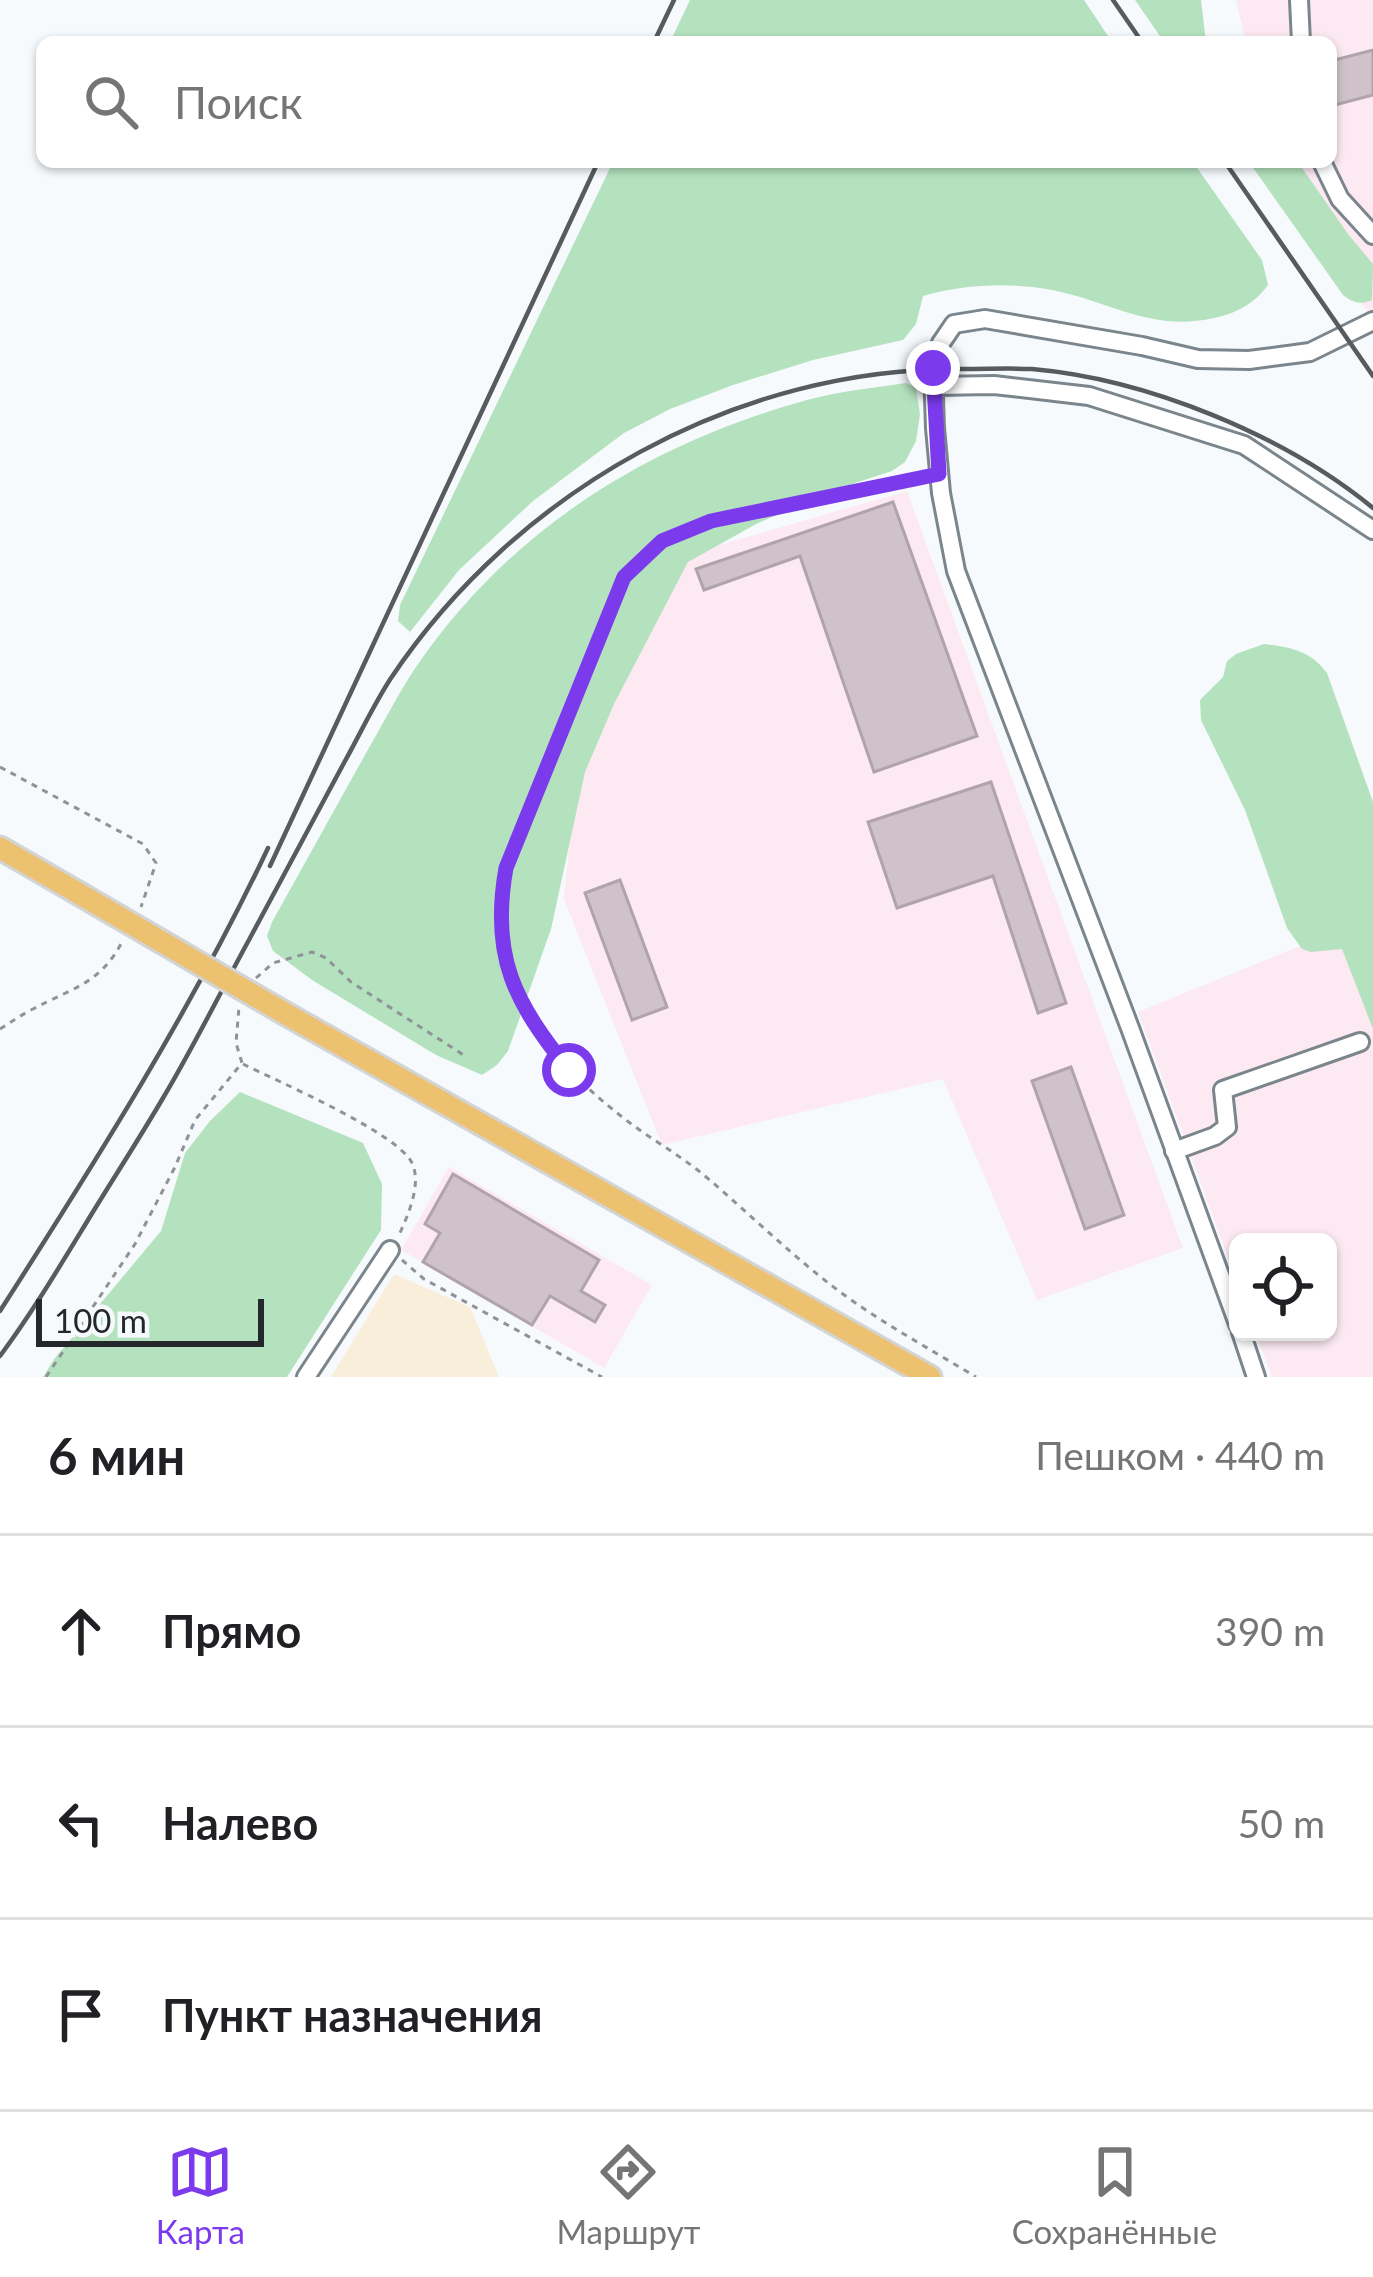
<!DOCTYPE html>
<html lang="ru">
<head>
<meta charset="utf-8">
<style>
	body { margin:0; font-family:Lato,sans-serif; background:#f2f2f2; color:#202124 }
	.controls { position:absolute; right:36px; bottom:36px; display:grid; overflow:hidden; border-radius:18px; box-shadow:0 3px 9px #0004 }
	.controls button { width:108px; height:108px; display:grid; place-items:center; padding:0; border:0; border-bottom:3px solid #e0e0e0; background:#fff; color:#202124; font:60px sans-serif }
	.scale { position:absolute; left:36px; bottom:30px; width:228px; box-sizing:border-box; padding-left:12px; border:6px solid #24282b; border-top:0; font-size:33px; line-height:42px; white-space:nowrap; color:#24282b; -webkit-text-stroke:9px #f6fafd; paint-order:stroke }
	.stop { position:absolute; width:36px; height:36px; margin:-27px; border:9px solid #7c3aed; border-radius:50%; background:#fff }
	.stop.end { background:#7c3aed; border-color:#fff; box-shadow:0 3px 12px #0008 }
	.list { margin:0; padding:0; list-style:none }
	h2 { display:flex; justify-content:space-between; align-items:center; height:156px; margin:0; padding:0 48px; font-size:51px }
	h2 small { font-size:39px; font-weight:400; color:#757577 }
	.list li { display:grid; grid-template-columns:78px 1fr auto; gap:36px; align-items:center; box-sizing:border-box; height:192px; padding:0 48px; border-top:3px solid #e0e0e0 }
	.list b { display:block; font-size:45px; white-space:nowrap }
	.list em { font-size:39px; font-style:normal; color:#757577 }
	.icon { flex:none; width:66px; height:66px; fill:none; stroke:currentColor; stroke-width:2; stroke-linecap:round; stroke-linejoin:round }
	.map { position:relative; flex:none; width:1373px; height:1377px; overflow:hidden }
	.search { position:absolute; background:#fff; box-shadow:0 3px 9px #0004; left:36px; right:36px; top:36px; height:132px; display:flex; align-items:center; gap:30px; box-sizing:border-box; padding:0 42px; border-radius:18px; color:#757577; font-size:45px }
	.sheet { height:732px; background:#fff }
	nav { display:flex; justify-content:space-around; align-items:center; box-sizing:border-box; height:168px; border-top:3px solid #e0e0e0; background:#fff; font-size:33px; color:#757577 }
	nav a { display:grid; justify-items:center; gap:6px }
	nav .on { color:#7c3aed }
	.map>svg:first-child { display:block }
	.industrial { fill:#fde9f2 }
	.education { fill:#f9eed9 }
	.green { fill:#b4e2be }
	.building { fill:#cfc3c9; stroke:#b0a4aa; stroke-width:3 }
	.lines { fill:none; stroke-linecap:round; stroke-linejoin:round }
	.minor-casing { stroke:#7b858c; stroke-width:22 }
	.major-casing { stroke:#d3d4d5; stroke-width:27 }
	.path { stroke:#8f9396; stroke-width:3; stroke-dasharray:6 6; stroke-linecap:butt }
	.minor { stroke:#fff; stroke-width:16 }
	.major { stroke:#ecc170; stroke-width:21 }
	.rail { stroke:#575b5e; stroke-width:4.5 }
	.major-bridge-casing { stroke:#d3d4d5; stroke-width:27; stroke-linecap:butt }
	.major-bridge { stroke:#ecc170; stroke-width:21 }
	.route { stroke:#7c3aed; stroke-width:15 }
</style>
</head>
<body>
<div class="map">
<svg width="1373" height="1377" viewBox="0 0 1373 1377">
	<rect width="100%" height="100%" fill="#f6fafd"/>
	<path class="industrial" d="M1236 0H1373V320L1312 231 1287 162H1331V42H1246Z
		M907 491 1183 1248 1037 1300 943 1079 662 1145 564 899 579 748 688 554Z
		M1357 923 1373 965V1377H1272L1255 1332H1328V1242H1238V1285L1138 1012Z
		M449 1167 652 1285 604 1368 401 1250Z"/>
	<path class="education" d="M394 1274 470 1307 499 1377H331Z"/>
	<path class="green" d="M690 0H1084L1112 42H670Z
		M1135 0H1201L1206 42H1164Z
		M613 162H1193L1262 260 1268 285C1254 304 1237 313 1214 318 1151 332 1112 302 1052 290 1010 282 964 284 923 296L916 324 903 340 813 360 733 385 670 409 624 433 533 501 459 570 410 632 398 621 400 605Z
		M1249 162H1298L1348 234 1373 264 1372 300C1361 305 1353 303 1343 295Z
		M906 383 916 388 920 414 916 441 905 462 892 471 855 483 758 523 688 562 614 704 585 772 551 929 508 1051 497 1065 482 1075 436 1055 312 980 273 951 267 936 272 922C305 863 337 805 370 746 385 720 399 692 416 667 510 529 648 444 807 400 839 391 874 388 906 383Z
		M1264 644C1291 647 1311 651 1327 673L1373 802V1029L1342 949 1311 952 1302 949 1287 928 1245 810 1201 720 1200 700 1223 677 1227 661 1236 654Z
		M240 1092 363 1143 382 1184 381 1230 287 1377H43L55 1358 161 1231 185 1153 210 1121Z"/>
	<path class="building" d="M1373 50V95L1335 105 1331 90V61Z
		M893 502 977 736 874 772 800 556 704 590 696 569Z
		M991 782 1066 1003 1038 1013 993 876 897 908 868 822Z
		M620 880 667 1007 632 1020 585 893Z
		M1071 1067 1124 1215 1085 1229 1032 1081Z
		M453 1174 599 1260 581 1291 605 1305 595 1322 550 1296 532 1325 423 1262 440 1233 425 1224Z"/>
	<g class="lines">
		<g class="minor-casing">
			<path id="minor" d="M1299 0 1301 42
				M1322 162 1340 199 1373 235
				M934 386 994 385 1089 396 1244 445 1373 530
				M1174 1151 1215 1136 1227 1127 1223 1090 1360 1042
				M1238 1324 1130 1028 956 571 941 493 935 428 933 368 941 343 954 324 985 319 1142 346 1198 359 1249 360 1310 352 1373 321
				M1241 1332 1256 1377
				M306 1377 390 1250"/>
		</g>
		<g class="major-casing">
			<path id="major" d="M0 848 78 893
				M286 1014 930 1377"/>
		</g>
		<path class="path" d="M926 477 711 521 662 541 624 577 506 868C484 982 543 1057 630 1123 654 1141 681 1156 705 1176 744 1209 782 1246 822 1278 869 1316 925 1346 976 1377
			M0 767 143 844 156 863 141 907
			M256 978 273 963 312 952 326 958 351 982 465 1056
			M0 1029C11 1022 21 1015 33 1009 72 988 100 984 122 942
			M243 1064C277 1081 398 1133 412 1163 422 1184 408 1215 399 1235
			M402 1260 424 1279 602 1377
			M46 1377 135 1244 175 1167 195 1120 242 1063 236 1043 239 1007"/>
		<use href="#minor" class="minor"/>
		<use href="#major" class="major"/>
		<path class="rail" d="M1113 0 1142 42
			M654 42 674 0
			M1225 162 1373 376
			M270 866 598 162
			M0 1311C96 1161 192 1009 268 848
			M0 1356C32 1313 60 1266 88 1220 113 1179 139 1139 163 1098 194 1046 221 991 250 938 282 879 313 820 345 761 360 734 374 704 391 678 517 490 738 366 965 369 987 369 1010 368 1032 369 1147 379 1284 435 1373 508"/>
		<g class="major-bridge-casing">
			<path id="major-bridge" d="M78 893 286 1014"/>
		</g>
		<use href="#major-bridge" class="major-bridge"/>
	</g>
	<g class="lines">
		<path class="route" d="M569 1070C515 1003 490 957 506 868L624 577 662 541 711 521 939 474 933 368"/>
	</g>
</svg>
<div class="controls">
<button><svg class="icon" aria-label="locate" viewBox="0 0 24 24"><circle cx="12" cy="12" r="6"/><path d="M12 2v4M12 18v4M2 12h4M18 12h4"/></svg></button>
</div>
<div class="scale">100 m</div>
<div class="stop" style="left:569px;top:1070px"></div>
<div class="stop end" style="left:933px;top:368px"></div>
<div class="search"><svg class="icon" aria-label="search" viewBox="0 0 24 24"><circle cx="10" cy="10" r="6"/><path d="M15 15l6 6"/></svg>Поиск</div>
</div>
<section class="sheet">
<h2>6 мин<small>Пешком · 440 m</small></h2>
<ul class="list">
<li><svg class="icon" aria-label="ahead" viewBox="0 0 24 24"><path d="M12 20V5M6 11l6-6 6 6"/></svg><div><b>Прямо</b></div><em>390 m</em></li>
<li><svg class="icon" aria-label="left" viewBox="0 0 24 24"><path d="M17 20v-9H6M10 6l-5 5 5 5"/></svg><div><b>Налево</b></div><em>50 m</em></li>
<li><svg class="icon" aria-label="arrive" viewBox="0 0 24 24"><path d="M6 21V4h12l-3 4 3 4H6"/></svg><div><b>Пункт назначения</b></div></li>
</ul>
</section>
<nav>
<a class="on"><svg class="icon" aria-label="map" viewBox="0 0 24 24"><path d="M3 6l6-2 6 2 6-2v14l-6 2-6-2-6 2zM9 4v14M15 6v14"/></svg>Карта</a>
<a><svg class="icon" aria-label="directions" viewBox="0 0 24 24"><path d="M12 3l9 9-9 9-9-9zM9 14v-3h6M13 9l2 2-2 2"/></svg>Маршрут</a>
<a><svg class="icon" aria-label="saved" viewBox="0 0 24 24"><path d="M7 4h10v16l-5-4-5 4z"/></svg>Сохранённые</a>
</nav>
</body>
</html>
